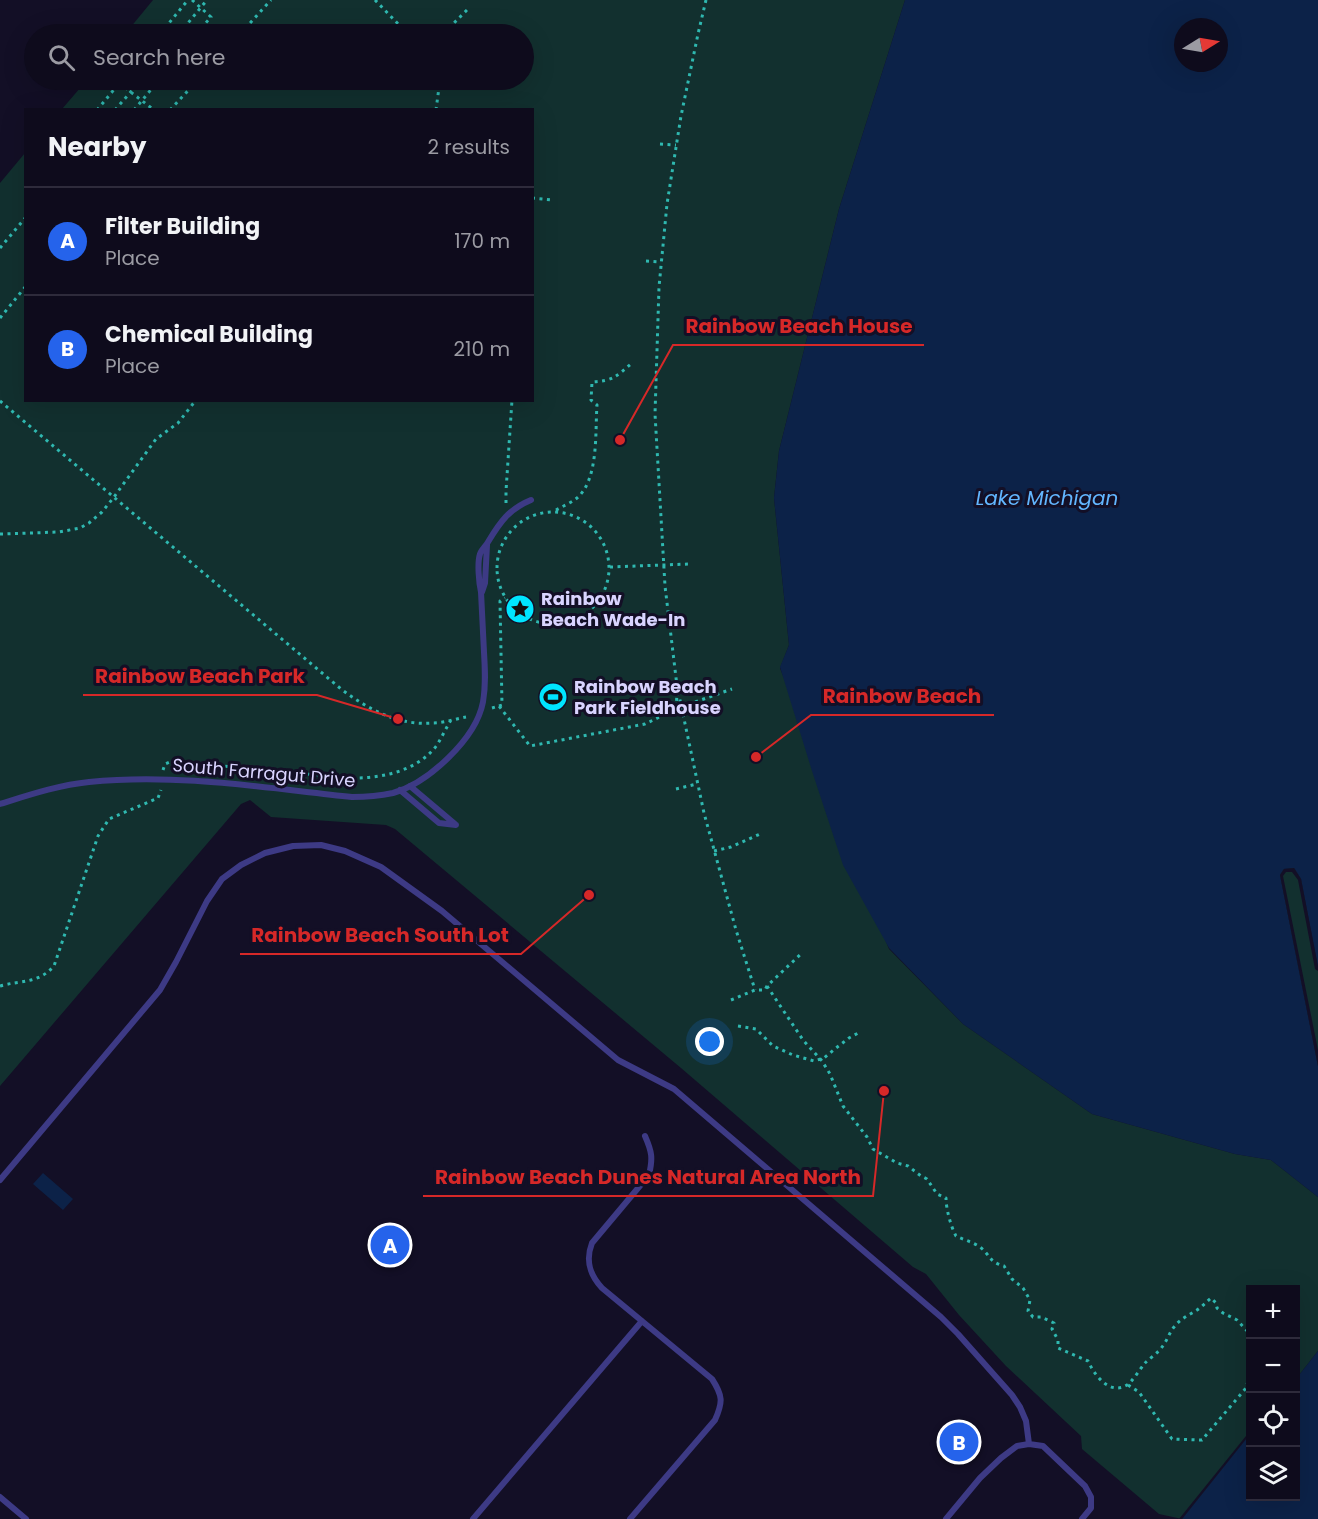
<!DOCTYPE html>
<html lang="en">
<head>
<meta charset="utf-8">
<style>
	body { margin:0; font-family:Poppins,sans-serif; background:#1c1929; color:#f1f3f6 }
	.controls { position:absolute; right:18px; bottom:18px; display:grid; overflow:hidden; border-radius:0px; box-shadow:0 6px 24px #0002 }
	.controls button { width:54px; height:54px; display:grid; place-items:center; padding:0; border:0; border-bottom:2px solid #2e2b3b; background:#0e0b1c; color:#f1f3f6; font:30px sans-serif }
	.compass { position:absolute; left:1174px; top:18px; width:54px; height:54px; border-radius:50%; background:#0e0b1c; box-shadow:0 6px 24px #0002; rotate:79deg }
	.you { position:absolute; left:710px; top:1042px; width:21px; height:21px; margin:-15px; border:4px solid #fff; border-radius:50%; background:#1a73e8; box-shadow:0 0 0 9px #1a73e833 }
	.badge { display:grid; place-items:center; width:39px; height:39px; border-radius:50%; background:#2563eb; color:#fff; font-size:20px; font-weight:700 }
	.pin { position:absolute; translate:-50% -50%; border:3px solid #fff; box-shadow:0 2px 6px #0006 }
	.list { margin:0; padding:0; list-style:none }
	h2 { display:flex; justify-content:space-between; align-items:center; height:78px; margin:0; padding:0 24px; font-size:26px }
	h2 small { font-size:20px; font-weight:400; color:#9b9ba3 }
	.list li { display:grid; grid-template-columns:39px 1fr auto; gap:18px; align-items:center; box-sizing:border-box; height:108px; padding:0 24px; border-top:2px solid #2e2b3b }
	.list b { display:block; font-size:22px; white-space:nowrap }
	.list p { margin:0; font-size:20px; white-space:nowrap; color:#9b9ba3 }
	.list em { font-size:20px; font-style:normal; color:#9b9ba3 }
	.icon { flex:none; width:33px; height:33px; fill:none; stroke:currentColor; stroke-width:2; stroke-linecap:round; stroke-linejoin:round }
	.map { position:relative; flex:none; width:1318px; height:1519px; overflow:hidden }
	.search { position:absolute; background:#0e0b1c; box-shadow:0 6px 24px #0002; left:24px; top:24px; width:510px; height:66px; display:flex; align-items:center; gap:15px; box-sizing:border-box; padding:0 21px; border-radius:33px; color:#9b9ba3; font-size:22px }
	.panel { position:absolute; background:#0e0b1c; box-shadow:0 6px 24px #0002; left:24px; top:108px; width:510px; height:294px; border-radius:0px }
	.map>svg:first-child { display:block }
	.green { fill:#12302f }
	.water { fill:#0c2248; fill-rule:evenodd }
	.pier { fill:#130f26 }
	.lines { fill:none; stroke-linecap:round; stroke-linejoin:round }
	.path { stroke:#2fb8b0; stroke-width:3; stroke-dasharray:3 4.5; stroke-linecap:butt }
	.lane { stroke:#3d3a85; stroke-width:6 }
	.labels { text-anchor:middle; stroke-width:6; stroke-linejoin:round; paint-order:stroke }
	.poi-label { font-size:18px; font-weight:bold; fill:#d9d4ff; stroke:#130f26; text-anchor:start }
	.street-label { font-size:18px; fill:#d9d4ff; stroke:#130f26 }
	.water-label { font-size:20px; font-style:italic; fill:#62b6ff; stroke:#130f26 }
	.leader { fill:none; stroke:#d62828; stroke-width:2 }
	.callout-dot { fill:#d62828; stroke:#130f26; stroke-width:2 }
	.callout-label { font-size:20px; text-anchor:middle; font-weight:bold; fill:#d62828; stroke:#130f26; stroke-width:6; stroke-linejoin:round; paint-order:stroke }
</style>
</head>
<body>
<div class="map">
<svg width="1318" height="1519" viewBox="0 0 1318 1519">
	<rect width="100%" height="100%" fill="#130f26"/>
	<path class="green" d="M153 0H905L839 209 779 451 774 498 789 645 780 668 889 949 963 1024 1092 1114 1235 1154 1271 1160 1318 1197V1351L1296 1379V1290H1250V1434L1182 1519 1159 1514 1082 1449 1081 1436 1006 1366 959 1315 926 1274 913 1267 681 1068 395 829 386 825 271 817 250 800 241 804 0 1086V183L25 153 26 400H532V110L62 109 87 80H524V34H125Z
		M1294 868 1301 879 1318 968V1066L1280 875 1284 869Z"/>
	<path class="water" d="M905 0H1318V968L1301 879 1294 868 1284 869 1280 875 1318 1066V1197L1271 1160 1235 1154 1092 1114 963 1024 889 948 843 865 812 771 780 667 789 645 774 498 779 451 839 209ZM1183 27H1219V63H1183Z
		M43 1173 73 1199 63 1210 33 1184Z
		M1318 1351V1519H1182L1250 1434V1496H1296V1379Z"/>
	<path class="pier" d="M1294 868 1301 879 1318 966V971L1315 969 1298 880 1292 872H1286L1283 876 1318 1050V1066L1280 875 1284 869Z
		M1250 1431V1434L1182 1519H1179Z"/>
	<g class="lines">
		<path class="path" d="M192 0 211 17 196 34
			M375 0 404 30 417 34
			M706 0 698 34 681 116 667 204 659 287 655 414 665 586 677 686 704 813 736 930 755 990
			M160 34 188 0
			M179 34 207 0
			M240 34 271 0
			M436 34 444 33 468 9
			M119 83 154 110
			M97 110 122 80
			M115 110 141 80
			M134 110 159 80
			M170 110 198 80
			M436 110 440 80
			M660 144 676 145
			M532 198 552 200
			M0 248 26 217
			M646 261 661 262
			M0 318 26 286
			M0 401 341 689C368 709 398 726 433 723 444 723 455 719 466 717
			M506 503V491L512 400
			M556 510C563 506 571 503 577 498 599 479 595 432 597 405L591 400 592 382C613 381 617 376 632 363
			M497 568a56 56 0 1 1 112 0a56 56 0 1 1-112 0Z
			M0 534 59 532 80 528 89 523 102 512 114 497 156 439 178 423 196 400
			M610 567 689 564
			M499 706 502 705 500 601 505 598
			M681 707 732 689
			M492 708 499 706 530 746 645 724 676 709 677 694
			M163 770 165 764 172 761 348 778C379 779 417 772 437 745 442 737 446 728 451 720
			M676 789 697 784
			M714 851 731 847 760 834
			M0 986C21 980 38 984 54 966L98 836 109 819 158 798 161 790
			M767 986 803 1040 822 1061 830 1074 843 1106 867 1137 873 1149 897 1163 908 1166 921 1176 927 1179 937 1194 946 1198C946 1209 951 1227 956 1236 964 1240 973 1242 980 1247 991 1256 989 1262 1004 1266L1012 1279 1023 1288 1030 1300 1028 1311 1033 1317H1041L1054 1323 1052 1329 1058 1340V1348L1088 1361C1094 1374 1109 1396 1127 1385 1132 1382 1140 1369 1145 1363 1150 1358 1158 1353 1162 1347 1167 1341 1169 1333 1174 1327 1180 1319 1189 1315 1197 1310 1202 1307 1206 1302 1211 1298L1216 1303 1217 1308 1223 1313 1237 1320 1250 1334
			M731 1000 755 990H765L767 986 803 952
			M738 1026 756 1029 773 1046 793 1055 814 1061 824 1058 836 1048 849 1038 860 1032
			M1128 1385 1139 1392 1172 1439 1202 1440 1246 1388 1250 1374"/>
		<path class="lane" d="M482 592 485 583 487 545
			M410 786 455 824
			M400 790 439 823 456 825
			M0 804C29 795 59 785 89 782 177 773 265 788 352 797 365 797 379 796 393 793 428 783 476 739 483 702 486 685 485 669 484 652 483 632 482 612 481 592 479 583 477 563 480 554 481 550 486 546 488 542 500 522 509 509 531 500
			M0 1180 160 990 176 962 207 901 222 879 241 865 265 853 293 846 321 845 345 851 381 867 442 911 618 1060 674 1089 941 1317 958 1334 1012 1395 1020 1407 1026 1421 1029 1444
			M0 1497 26 1519
			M473 1519 642 1321
			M630 1519 715 1420C723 1402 723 1396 712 1379L602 1288C590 1275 585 1261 592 1243L649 1175C653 1158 652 1152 645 1136
			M946 1519 980 1478 1001 1458 1017 1446 1029 1444 1043 1446 1085 1486 1091 1497V1508L1082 1519"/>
	</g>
	<defs>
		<g id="sight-disc" transform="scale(1.5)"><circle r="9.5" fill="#00e5ff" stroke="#130f26"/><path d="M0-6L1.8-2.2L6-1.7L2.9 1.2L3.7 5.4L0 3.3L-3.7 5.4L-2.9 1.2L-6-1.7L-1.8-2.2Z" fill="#111"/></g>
		<g id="stadium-disc" transform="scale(1.5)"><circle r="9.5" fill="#00e5ff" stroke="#130f26"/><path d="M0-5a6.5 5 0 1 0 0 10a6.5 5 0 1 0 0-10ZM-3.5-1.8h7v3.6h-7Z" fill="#111"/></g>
	</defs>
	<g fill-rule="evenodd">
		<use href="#sight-disc" x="520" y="609"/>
		<use href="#stadium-disc" x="553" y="697"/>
	</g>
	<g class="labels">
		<g class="poi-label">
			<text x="541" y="605">Rainbow<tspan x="541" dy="21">Beach Wade-In</tspan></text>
			<text x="574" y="693">Rainbow Beach<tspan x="574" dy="21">Park Fieldhouse</tspan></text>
		</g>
		<g class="street-label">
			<text transform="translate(264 773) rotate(5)" y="6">South Farragut Drive</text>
		</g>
		<g class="water-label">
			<text x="1047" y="505">Lake Michigan</text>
		</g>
	</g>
	<path class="leader" d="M620 440L673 345H924M398 719L317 695H83M756 757L811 715H994M589 895L521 954H240M884 1091L873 1196H423"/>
	<g class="callout-dot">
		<circle cx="620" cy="440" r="6"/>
		<circle cx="398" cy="719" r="6"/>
		<circle cx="756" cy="757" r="6"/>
		<circle cx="589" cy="895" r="6"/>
		<circle cx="884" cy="1091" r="6"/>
	</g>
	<g class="callout-label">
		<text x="799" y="333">Rainbow Beach House</text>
		<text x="200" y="683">Rainbow Beach Park</text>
		<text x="902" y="703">Rainbow Beach</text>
		<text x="380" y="942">Rainbow Beach South Lot</text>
		<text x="648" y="1184">Rainbow Beach Dunes Natural Area North</text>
	</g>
</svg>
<div class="controls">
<button>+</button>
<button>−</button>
<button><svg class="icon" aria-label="locate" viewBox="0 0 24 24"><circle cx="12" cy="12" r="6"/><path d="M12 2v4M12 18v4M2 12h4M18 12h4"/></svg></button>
<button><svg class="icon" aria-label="layers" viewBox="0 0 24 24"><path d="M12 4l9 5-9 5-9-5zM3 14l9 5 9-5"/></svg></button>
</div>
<svg class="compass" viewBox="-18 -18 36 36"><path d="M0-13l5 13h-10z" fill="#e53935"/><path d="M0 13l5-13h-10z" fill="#9b9ba3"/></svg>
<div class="you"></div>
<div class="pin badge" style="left:390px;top:1245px">A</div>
<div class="pin badge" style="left:959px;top:1442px">B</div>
<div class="search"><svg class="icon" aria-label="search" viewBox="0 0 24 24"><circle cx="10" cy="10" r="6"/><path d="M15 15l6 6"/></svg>Search here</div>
<section class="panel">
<h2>Nearby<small>2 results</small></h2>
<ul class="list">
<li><span class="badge">A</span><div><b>Filter Building</b><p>Place</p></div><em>170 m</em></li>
<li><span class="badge">B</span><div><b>Chemical Building</b><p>Place</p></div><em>210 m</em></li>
</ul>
</section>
</div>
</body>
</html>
